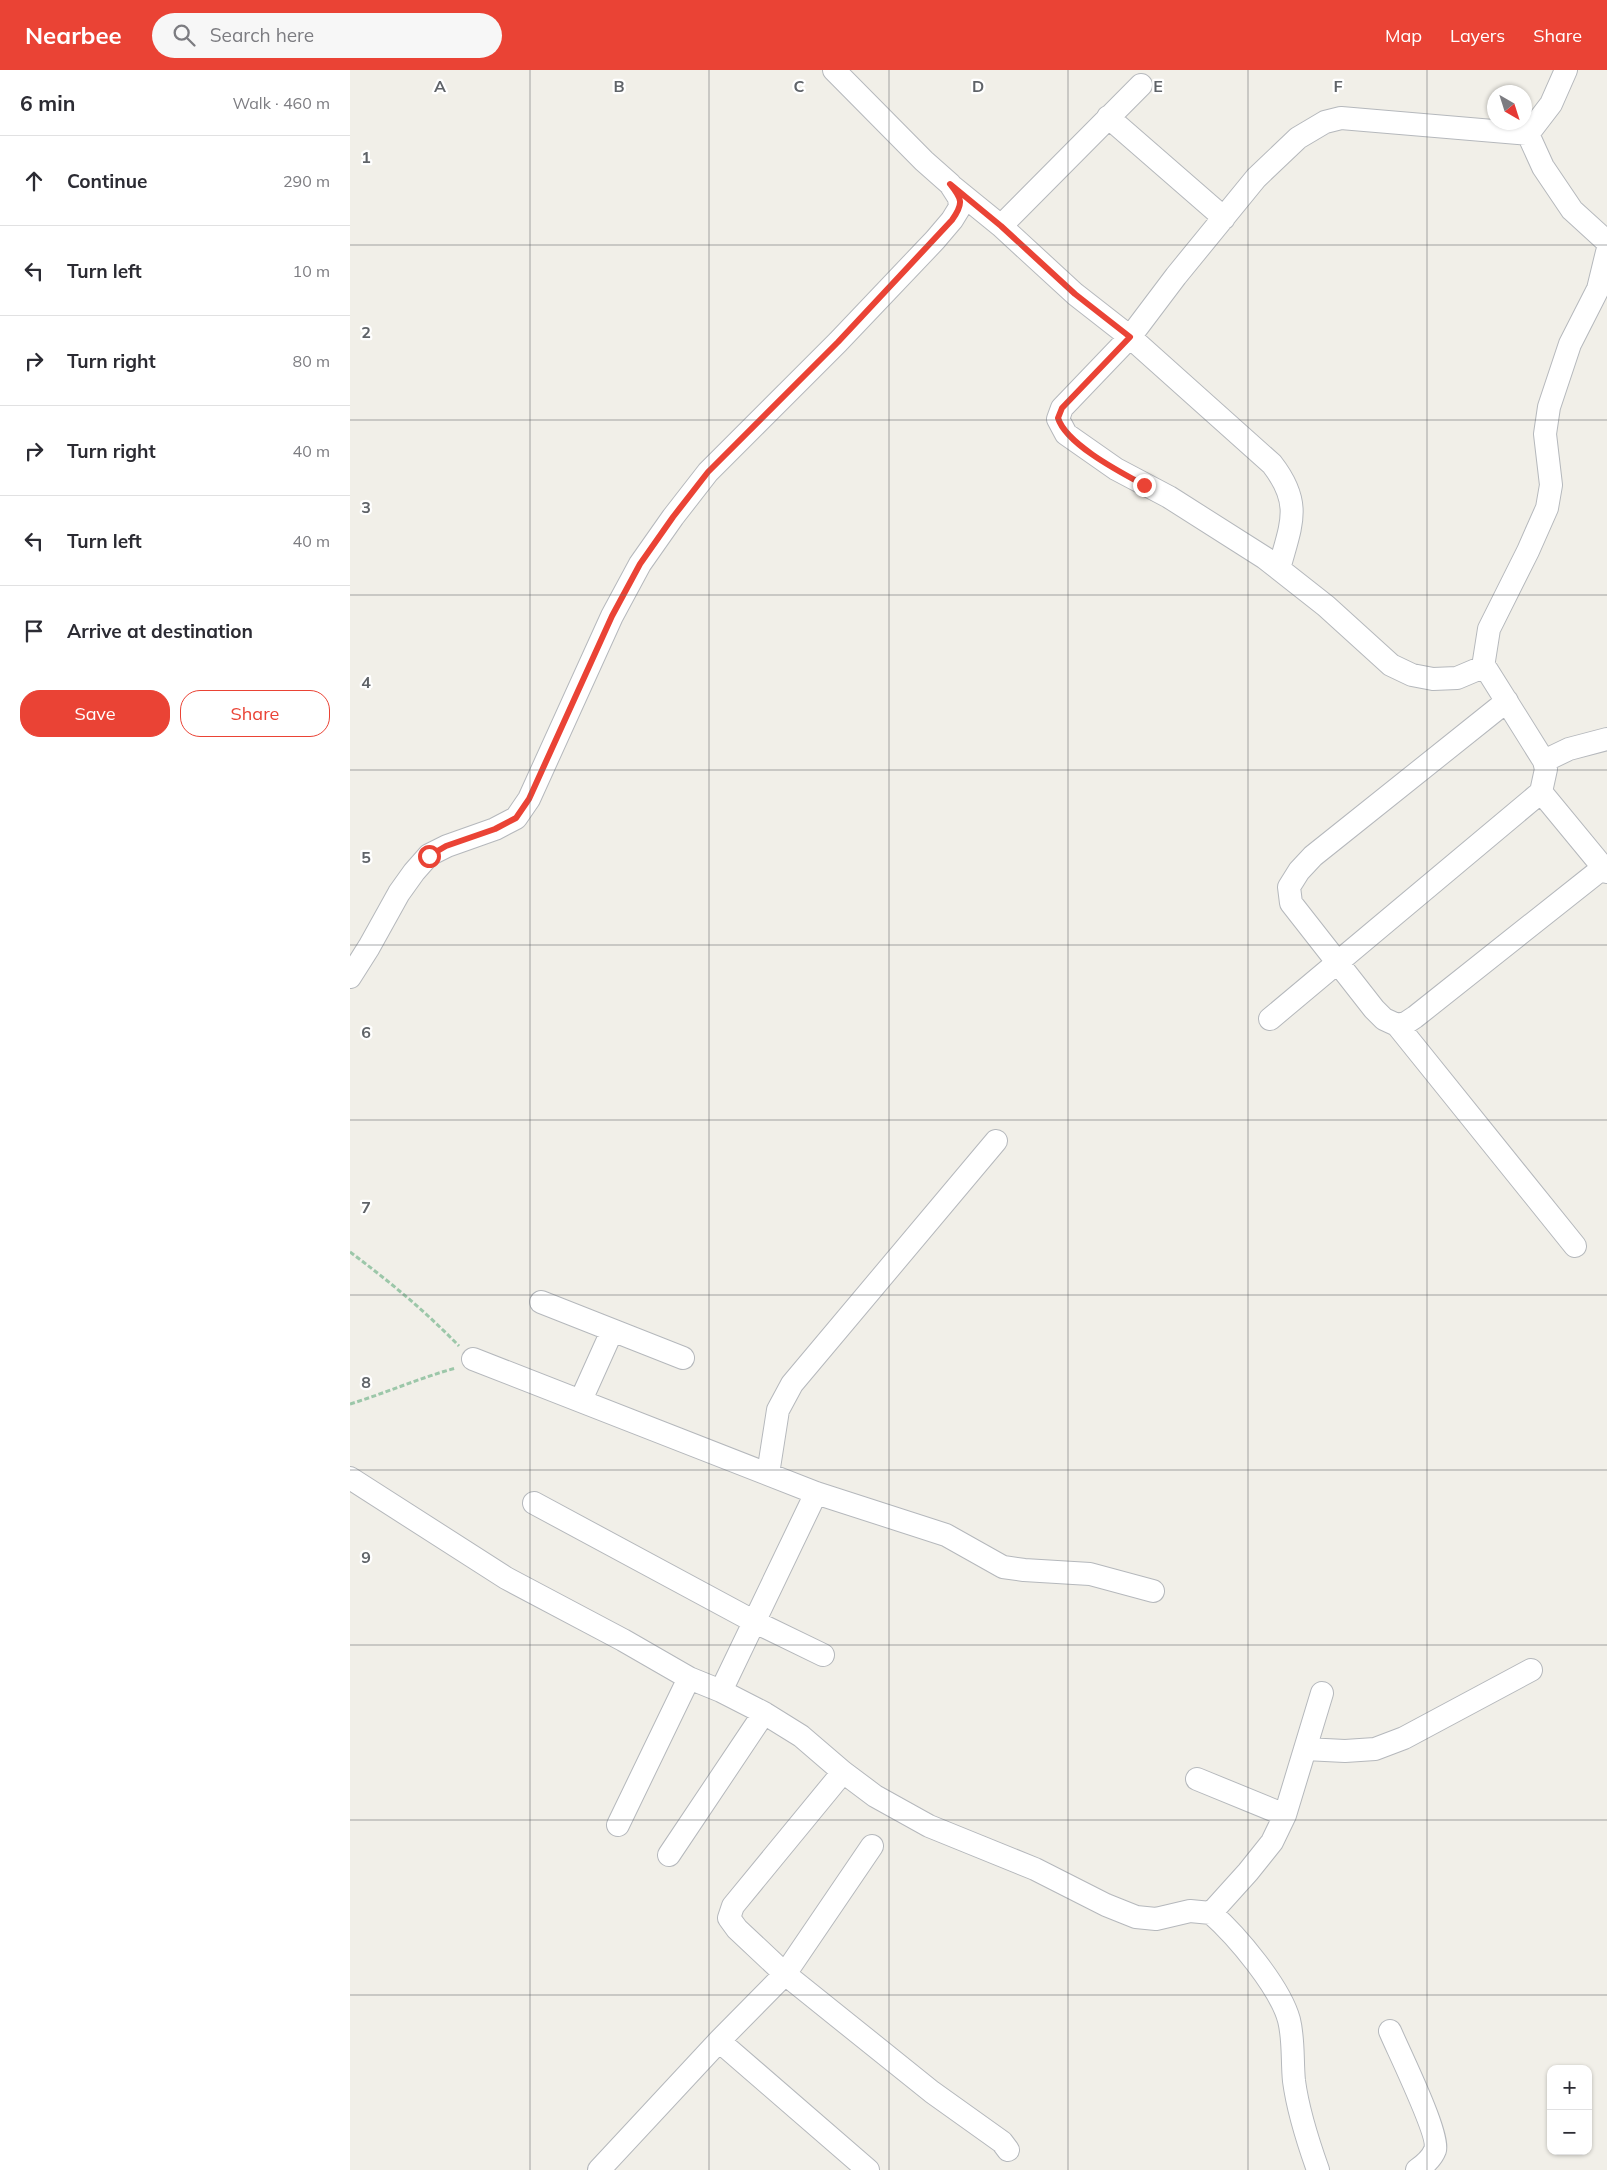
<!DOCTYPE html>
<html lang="en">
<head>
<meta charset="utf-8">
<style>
	body { margin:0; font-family:Mulish,sans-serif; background:#f7f7f7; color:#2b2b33 }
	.controls { position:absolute; right:15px; bottom:15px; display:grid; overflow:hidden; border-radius:10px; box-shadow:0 1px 4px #0004 }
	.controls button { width:45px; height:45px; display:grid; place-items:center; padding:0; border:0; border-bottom:1px solid #e1e1e2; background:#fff; color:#2b2b33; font:25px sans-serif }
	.compass { position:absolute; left:1137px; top:15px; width:45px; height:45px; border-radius:50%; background:#fff; box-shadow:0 1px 4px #0004; rotate:141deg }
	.stop { position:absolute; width:15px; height:15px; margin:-11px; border:4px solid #ea4335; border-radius:50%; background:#fff }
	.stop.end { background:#ea4335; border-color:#fff; box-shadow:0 1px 5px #0008 }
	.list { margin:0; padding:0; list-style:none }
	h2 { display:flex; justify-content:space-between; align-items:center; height:65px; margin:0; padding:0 20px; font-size:21px }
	h2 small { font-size:16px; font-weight:400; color:#7c7c81 }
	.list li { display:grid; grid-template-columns:32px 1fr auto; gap:15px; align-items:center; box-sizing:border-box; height:90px; padding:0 20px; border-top:1px solid #e1e1e2 }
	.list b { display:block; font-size:19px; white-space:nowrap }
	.list em { font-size:16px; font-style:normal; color:#7c7c81 }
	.actions { display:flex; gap:10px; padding:15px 20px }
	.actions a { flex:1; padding:11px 0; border:1px solid #ea4335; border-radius:20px; text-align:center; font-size:18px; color:#ea4335 }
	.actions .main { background:#ea4335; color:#fff }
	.icon { flex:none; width:28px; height:28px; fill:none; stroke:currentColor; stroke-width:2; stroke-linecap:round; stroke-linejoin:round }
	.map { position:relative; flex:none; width:1257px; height:2100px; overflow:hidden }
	header { display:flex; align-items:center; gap:30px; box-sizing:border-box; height:70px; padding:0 25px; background:#ea4335; color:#fff }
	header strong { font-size:24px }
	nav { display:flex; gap:28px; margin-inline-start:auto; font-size:18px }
	.search { width:350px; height:45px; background:#f7f7f7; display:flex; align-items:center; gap:12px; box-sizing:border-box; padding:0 18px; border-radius:28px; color:#7c7c81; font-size:19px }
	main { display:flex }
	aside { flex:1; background:#fff }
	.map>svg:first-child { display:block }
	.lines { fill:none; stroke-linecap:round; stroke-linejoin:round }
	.street-casing { stroke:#b5b8bc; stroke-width:24 }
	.path { stroke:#9cc7a9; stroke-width:3; stroke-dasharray:5 2.5; stroke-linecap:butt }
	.street { stroke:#fff; stroke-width:22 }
	.route { stroke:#ea4335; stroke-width:6 }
	.grid { fill:none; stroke:#5f6368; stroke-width:1; stroke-opacity:0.55 }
	.grid-label { font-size:16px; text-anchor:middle; font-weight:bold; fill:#5f6368; stroke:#fff; stroke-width:4.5; stroke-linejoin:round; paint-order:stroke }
</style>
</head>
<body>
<header>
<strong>Nearbee</strong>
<div class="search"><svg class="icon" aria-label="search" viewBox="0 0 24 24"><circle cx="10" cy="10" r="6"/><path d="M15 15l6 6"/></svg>Search here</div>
<nav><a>Map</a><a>Layers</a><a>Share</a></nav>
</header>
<main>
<aside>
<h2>6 min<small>Walk · 460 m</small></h2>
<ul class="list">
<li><svg class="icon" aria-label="ahead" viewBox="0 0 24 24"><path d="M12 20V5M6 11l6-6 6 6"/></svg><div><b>Continue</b></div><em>290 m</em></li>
<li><svg class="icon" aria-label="left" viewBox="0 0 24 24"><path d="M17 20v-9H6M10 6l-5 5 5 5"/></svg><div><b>Turn left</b></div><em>10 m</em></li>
<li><svg class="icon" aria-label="right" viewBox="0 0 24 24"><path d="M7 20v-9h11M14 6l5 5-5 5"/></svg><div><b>Turn right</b></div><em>80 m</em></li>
<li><svg class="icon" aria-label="right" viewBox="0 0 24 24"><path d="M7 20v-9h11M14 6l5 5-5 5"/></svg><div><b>Turn right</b></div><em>40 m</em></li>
<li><svg class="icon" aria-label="left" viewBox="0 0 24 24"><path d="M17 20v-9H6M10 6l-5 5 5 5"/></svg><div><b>Turn left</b></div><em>40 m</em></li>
<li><svg class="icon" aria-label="arrive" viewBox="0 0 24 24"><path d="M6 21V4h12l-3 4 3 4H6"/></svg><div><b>Arrive at destination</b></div></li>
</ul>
<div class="actions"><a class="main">Save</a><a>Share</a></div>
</aside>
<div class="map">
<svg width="1257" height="2100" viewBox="0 0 1257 2100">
	<rect width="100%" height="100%" fill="#f1efe8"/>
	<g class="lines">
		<g class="street-casing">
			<path id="street" d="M758 47 874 148
				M1178 64 1193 97 1222 140 1257 172
				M603 117 651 156 725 224 780 267 922 394C953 434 941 454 929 499
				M651 156 791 15
				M1133 597 1139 559 1178 481 1197 438 1201 415 1195 364 1199 337 1220 274 1248 219 1257 182
				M1157 631 963 786 949 801 939 817 941 833 1024 939 1034 949 1047 955 1225 1176
				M1194 691 1219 679 1257 669
				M1191 722 1196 699 1194 691 1137 600 1133 597 1107 608 1083 609 1062 605 1041 595 976 536 915 488 819 427 766 399 716 364 708 349 712 338 780 267 826 206 906 108 948 68 975 52 991 48 1178 64 1201 34 1216 0
				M0 907 19 877 49 823 64 802 79 785 97 776 145 759 166 748 179 729 262 546 290 494 323 447 358 402 488 272 585 170 602 150 610 137 609 128 600 114 574 91 484 0
				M920 949 1191 722 1257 802
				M1047 955 1056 953 1065 947 1254 797
				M191 1232 333 1288
				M123 1289 466 1423 596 1465 653 1497 674 1500 740 1504 803 1521
				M231 1330 262 1261
				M418 1404 428 1340 442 1314 646 1071
				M0 1408 156 1508 273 1570 339 1608 371 1621 414 1643 451 1666 493 1702 525 1726 579 1756 685 1799 756 1835 786 1847 806 1849 840 1841 861 1843C887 1866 930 1917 939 1950 944 1970 942 1991 944 2011 948 2041 958 2072 968 2100
				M184 1433 405 1552 473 1585
				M371 1621 466 1423
				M955 1679 995 1681 1025 1679 1054 1668 1181 1600
				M493 1702 383 1836 379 1848 387 1859 435 1904 582 2022 652 2072 658 2080
				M847 1709 935 1745
				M268 1755 339 1608
				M319 1785 414 1643
				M861 1843 898 1802 922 1772 935 1745 972 1623
				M1040 1961C1048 1980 1090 2065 1085 2080 1082 2088 1074 2095 1067 2100
				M369 1971 435 1904 522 1776
				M249 2100 369 1971 518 2100"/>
		</g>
		<path class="path" d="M0 1182C39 1211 75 1241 109 1276
			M0 1334C36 1323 69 1308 106 1298"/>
		<use href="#street" class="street"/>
	</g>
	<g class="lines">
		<path class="route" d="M79 786 96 776 145 759 166 748 179 729 262 546 290 494 323 447 358 402 488 272 602 150C614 133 612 129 600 114L651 156 725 224 780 267 712 338 708 348C716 374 770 402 794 415"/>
	</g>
	<path class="grid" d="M180 0V2100M359 0V2100M539 0V2100M718 0V2100M898 0V2100M1077 0V2100M0 175H1257M0 350H1257M0 525H1257M0 700H1257M0 875H1257M0 1050H1257M0 1225H1257M0 1400H1257M0 1575H1257M0 1750H1257M0 1925H1257"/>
	<g class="grid-label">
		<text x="90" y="22">A</text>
		<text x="269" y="22">B</text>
		<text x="449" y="22">C</text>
		<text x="628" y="22">D</text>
		<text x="808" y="22">E</text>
		<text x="988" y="22">F</text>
		<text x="16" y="93">1</text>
		<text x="16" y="268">2</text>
		<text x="16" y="443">3</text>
		<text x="16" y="618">4</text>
		<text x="16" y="793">5</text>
		<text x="16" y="968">6</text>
		<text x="16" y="1143">7</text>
		<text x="16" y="1318">8</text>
		<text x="16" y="1493">9</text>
	</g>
</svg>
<div class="controls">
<button>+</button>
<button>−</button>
</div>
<svg class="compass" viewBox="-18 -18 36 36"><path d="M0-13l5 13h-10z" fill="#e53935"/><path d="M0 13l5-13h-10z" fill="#7c7c81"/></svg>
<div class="stop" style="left:79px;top:786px"></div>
<div class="stop end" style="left:794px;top:415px"></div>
</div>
</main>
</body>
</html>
